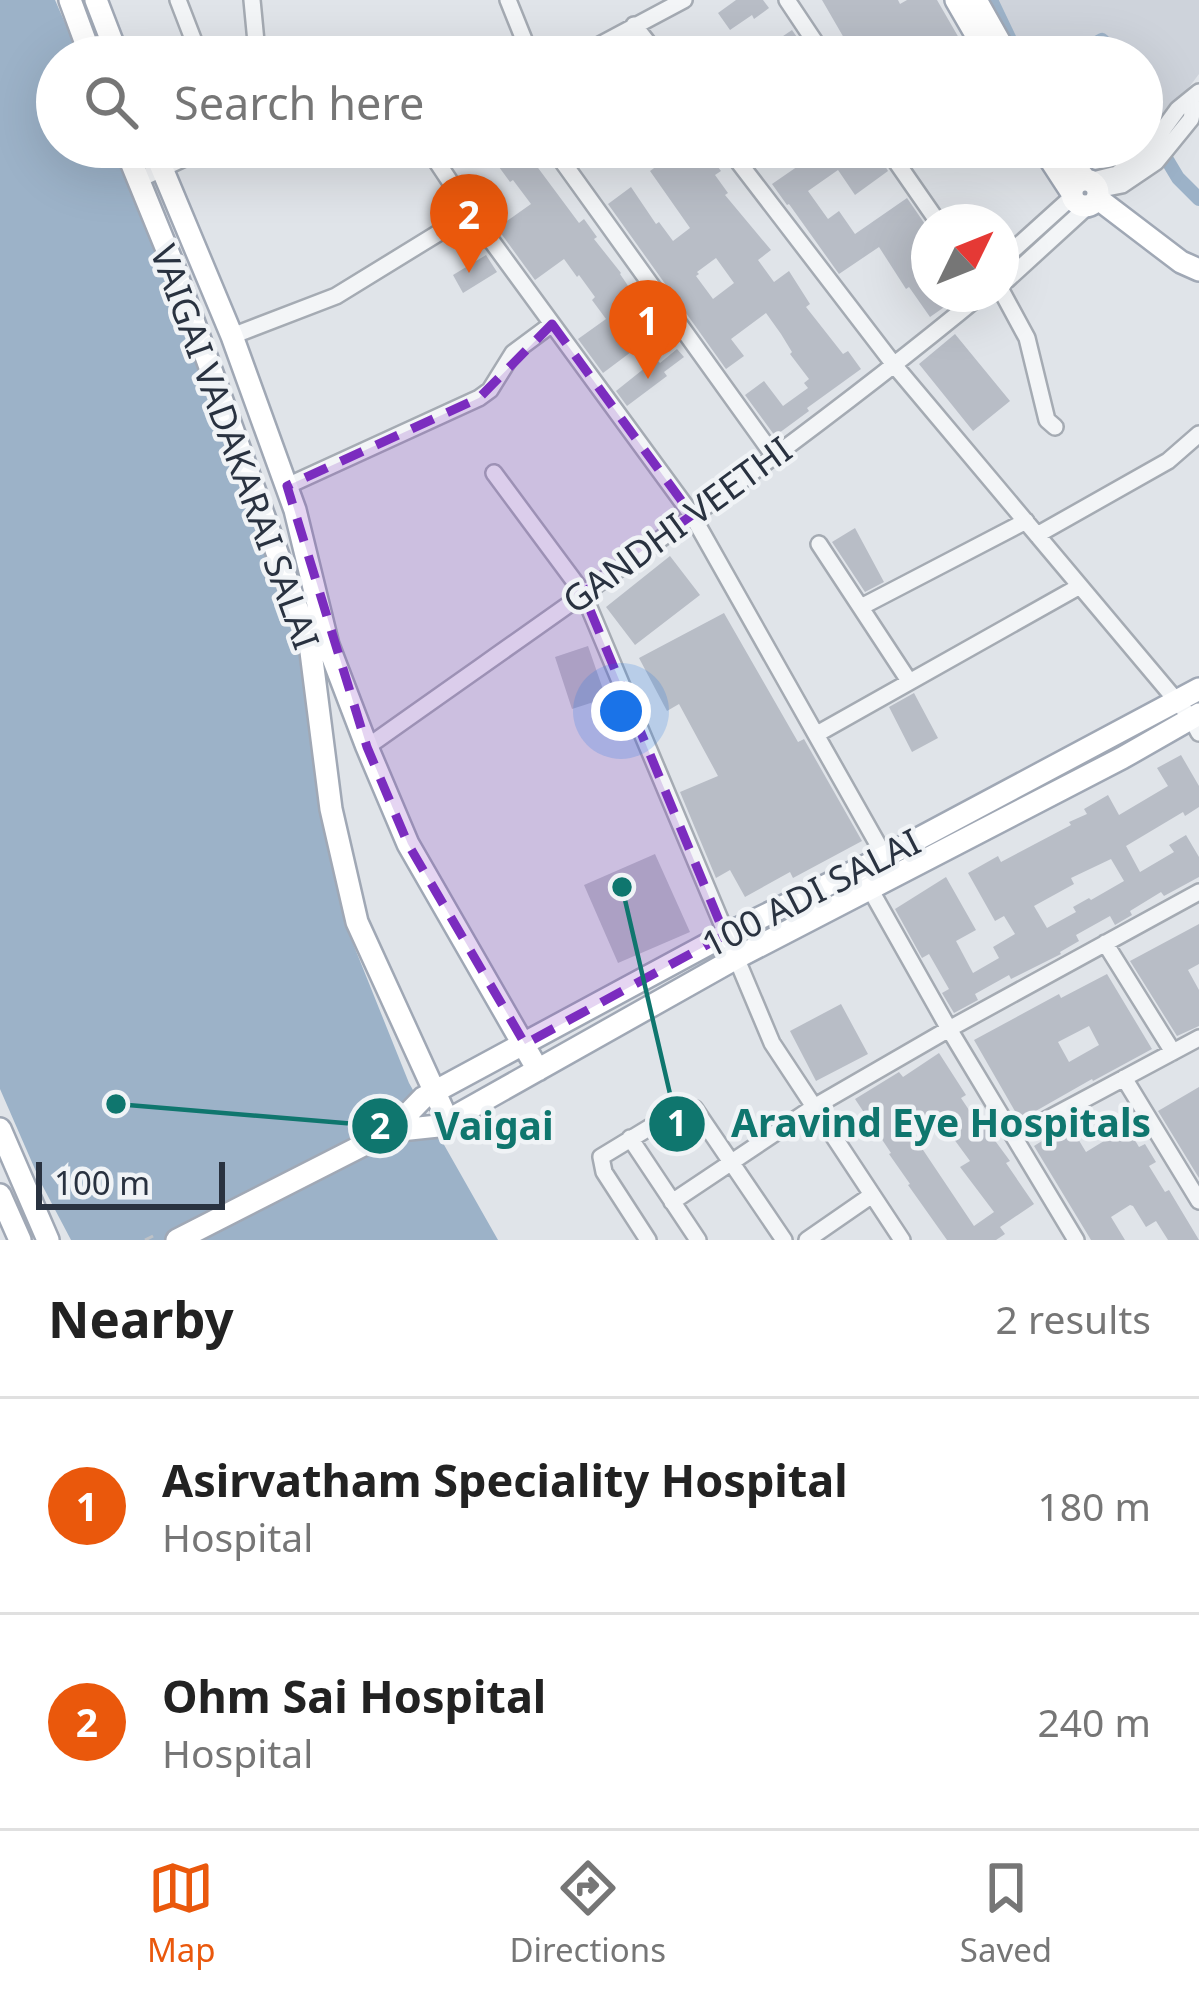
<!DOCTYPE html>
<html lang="en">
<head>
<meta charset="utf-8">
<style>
	body { margin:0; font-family:"Noto Sans",sans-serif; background:#f2f2f2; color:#222 }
	.compass { position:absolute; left:911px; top:204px; width:108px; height:108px; border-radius:50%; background:#fff; box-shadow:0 12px 48px #0002; rotate:47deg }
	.scale { position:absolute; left:36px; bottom:30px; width:189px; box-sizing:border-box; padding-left:12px; border:6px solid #293240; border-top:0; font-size:33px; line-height:42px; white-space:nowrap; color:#293240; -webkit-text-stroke:9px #f0f3f6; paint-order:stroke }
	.you { position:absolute; left:621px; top:711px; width:42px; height:42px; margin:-30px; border:9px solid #fff; border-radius:50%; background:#1a73e8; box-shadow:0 0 0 18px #1a73e833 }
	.badge { display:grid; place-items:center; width:78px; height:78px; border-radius:50%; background:#ea580c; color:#fff; font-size:39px; font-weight:700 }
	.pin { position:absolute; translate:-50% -99px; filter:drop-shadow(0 3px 6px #0008) }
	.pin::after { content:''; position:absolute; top:63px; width:42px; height:36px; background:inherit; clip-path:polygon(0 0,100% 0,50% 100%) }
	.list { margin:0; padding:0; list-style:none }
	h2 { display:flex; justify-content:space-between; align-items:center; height:156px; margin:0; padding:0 48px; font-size:51px }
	h2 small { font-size:39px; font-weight:400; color:#767676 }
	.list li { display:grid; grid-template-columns:78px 1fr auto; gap:36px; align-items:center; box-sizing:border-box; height:216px; padding:0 48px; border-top:3px solid #e0e0e0 }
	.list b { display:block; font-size:45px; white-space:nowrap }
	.list p { margin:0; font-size:39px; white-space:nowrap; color:#767676 }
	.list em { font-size:39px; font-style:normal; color:#767676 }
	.icon { flex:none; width:66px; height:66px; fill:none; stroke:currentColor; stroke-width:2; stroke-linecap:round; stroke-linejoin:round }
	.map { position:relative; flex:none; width:1199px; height:1240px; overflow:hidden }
	.search { position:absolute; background:#fff; box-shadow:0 12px 48px #0002; left:36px; right:36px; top:36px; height:132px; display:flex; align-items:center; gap:30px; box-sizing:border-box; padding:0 42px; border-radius:66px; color:#767676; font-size:45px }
	.sheet { height:588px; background:#fff }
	nav { display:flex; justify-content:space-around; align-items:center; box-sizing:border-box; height:168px; border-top:3px solid #e0e0e0; background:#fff; font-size:33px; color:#767676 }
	nav a { display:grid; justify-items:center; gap:6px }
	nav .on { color:#ea580c }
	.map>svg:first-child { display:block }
	.built { fill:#ced3db }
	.water { fill:#9cb2c8 }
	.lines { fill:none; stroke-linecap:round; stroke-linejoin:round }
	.canal { stroke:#9cb2c8; stroke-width:14 }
	.building { fill:#b8bdc6; fill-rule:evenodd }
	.minor-casing { stroke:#a5abb3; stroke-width:20 }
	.major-casing { stroke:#a0a8b5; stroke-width:26 }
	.path { stroke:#bec2c7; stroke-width:3; stroke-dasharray:9 9; stroke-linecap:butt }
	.minor { stroke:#f3f5f7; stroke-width:15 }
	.major { stroke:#fff; stroke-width:21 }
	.marked { fill:#7b2cbf; fill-opacity:0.2; stroke:#7b2cbf; stroke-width:9; stroke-dasharray:24 15; stroke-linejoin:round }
	.labels { text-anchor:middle; stroke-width:9; stroke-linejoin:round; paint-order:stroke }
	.street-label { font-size:36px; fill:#293240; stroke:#f0f3f6 }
	.leader { fill:none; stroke:#0f766e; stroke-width:4.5 }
	.callout-dot { fill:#0f766e; stroke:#f0f3f6; stroke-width:4.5 }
	.mark-label { font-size:36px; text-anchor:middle; font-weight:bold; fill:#fff }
	.callout-label { font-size:39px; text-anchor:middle; font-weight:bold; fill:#0f766e; stroke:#f0f3f6; stroke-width:9; stroke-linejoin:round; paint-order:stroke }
</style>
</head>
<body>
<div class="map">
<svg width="1199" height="1240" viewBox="0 0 1199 1240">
	<rect width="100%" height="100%" fill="#e0e4e9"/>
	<path class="built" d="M995 0H1199V74L1144 147 1112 162 1090 147H1142V57H1022Z"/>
	<path class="water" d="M0 0H55L80 57H57V147H116L136 195 286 600 306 671 328 841 350 936 409 1083 498 1240H71L41 1183 0 1089Z"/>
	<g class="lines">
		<path class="canal" d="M991 0 1012 44
			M1071 57 1102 40 1117 57
			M1142 118 1178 178 1199 199"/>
	</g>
	<path class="building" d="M736 0H763L769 8 754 19 752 15 730 30 718 13Z
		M822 0H898L900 4 907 0H937L963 45 942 57H855Z
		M792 30 811 57H752Z
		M683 147H701L709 155 721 171 715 175 728 193 725 195 771 250 758 260 774 282 789 271 810 304 806 307 843 354 848 351 861 369 807 408 809 411 775 436 745 395 764 381 783 406 808 388 804 383 809 379 790 354 792 352 781 334 766 313 731 339 744 356 726 369 608 204 631 187 656 224 659 222 673 241 690 228 650 171ZM716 258 734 283 713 299 696 276 699 274 697 272Z
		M849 147H874L888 171 855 195 838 170 808 191 828 219 839 211 855 234 907 198 929 230V294H963L930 317 909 287 906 289 879 247 839 274 789 204 787 205 772 184 817 153 824 164Z
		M524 149 579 223 584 219 597 237 594 239 621 273 620 274 635 296 633 297 645 314 642 316 655 334 603 373 578 339 606 319 592 300 595 297 579 275 577 277 564 259 535 280 497 228 531 204 513 180 510 182 499 167Z
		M486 255 497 272 463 293 453 275Z
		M955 334 1010 401 973 431 919 364Z
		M677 349 684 357 664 372 667 376 627 406 616 391 656 359 660 363Z
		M855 528 884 582 865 592 832 542Z
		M670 556 700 595 635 645 606 607Z
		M724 613 798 742 804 739 862 841 793 878 790 872 745 897 730 870 716 878 680 792 718 776 679 704 667 711 639 658Z
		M588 646 606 698 572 709 555 657Z
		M914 693 938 738 912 752 889 707Z
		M1181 755 1199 786V807L1185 816 1183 812 1126 846 1140 872 1174 852 1169 845 1186 835 1199 857V877L1164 896 1161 892 1130 911 1132 915 1115 925 1110 916 1076 935 1079 941 1060 952 1061 954 1011 979 1009 975 975 994 978 1000 954 1013 942 993 949 989 929 954 922 958 895 909 946 877 976 930 956 941 973 973 999 958 993 947 1015 934 1004 916 995 921 968 873 998 856 1001 862 1071 825 1069 822 1087 814 1084 809 1108 795 1119 815 1168 786 1157 768ZM1111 859 1124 881 1091 900 1089 898 1073 907 1076 912 1047 928 1034 906 1074 884 1071 878Z
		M655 854 690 932 618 963 584 885Z
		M1199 924V964L1188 970 1199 990V1026L1177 1036 1130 961Z
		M1107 974 1152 1049 1093 1081 1092 1079 1020 1120 974 1040 1059 994 1061 998ZM1089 1026 1099 1045 1069 1062 1058 1042Z
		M841 1004 868 1054 816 1081 790 1031Z
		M939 1053 966 1095 961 1098 979 1125 981 1123 996 1142 1010 1161 1006 1163 1034 1204 1000 1227 1005 1234 996 1240H947L908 1185 910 1184 889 1154 891 1153 855 1099 899 1072 903 1077ZM934 1112 970 1161 960 1167 994 1212 974 1226 909 1129Z
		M1199 1087V1178L1158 1111Z
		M1069 1124 1086 1152 1127 1127 1139 1147 1145 1144 1156 1162 1149 1166 1165 1192 1169 1190 1199 1240H1168L1156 1221 1146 1227 1133 1206 1130 1205 1111 1217 1125 1240H1091L1034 1146Z"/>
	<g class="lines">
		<g class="minor-casing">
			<path id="minor" d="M178 0 200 57
				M252 0 256 42 262 57
				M508 0 531 57
				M787 0 825 57
				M634 25 659 57
				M577 57 684 0
				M427 147 471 213 692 515 889 864
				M552 147 774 456
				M727 147 895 366 1191 718 1199 733
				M886 147 938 222
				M138 180 208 147
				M1089 181 1117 174 1148 150 1178 109 1199 92
				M1097 190 1122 185 1156 162 1191 119 1195 97
				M1001 261 1072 197
				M1001 281 1007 280 1088 206
				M1001 290 1027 338 1047 420 1055 427
				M232 336 336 296 471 213
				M494 473 583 593 772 1043 902 1240
				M287 486 479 398 490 390 513 353 552 324
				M1037 535 1168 461 1199 434
				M819 544 909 681
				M861 607 1026 521
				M817 734 1080 586
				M367 747C574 600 786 456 982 294
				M865 880 949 1029 1076 1240
				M1105 943 1173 1052
				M1124 1078 1199 1201
				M1014 1137 1199 1038
				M630 1138 698 1240
				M672 1202 814 1107 949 1029 1199 892
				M648 1240 604 1172 601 1157 680 1109H695L784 1240
				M807 1240 872 1195"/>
		</g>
		<g class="major-casing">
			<path id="major" d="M70 0 91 57
				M96 0 118 57
				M956 0 989 57
				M976 0 1008 57
				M125 147 172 262 310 644 331 809 357 922 448 1121
				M153 147 232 336 295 510 328 645 367 747 408 844 538 1070
				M1042 147 1072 193
				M1058 147 1086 180
				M1072 193a13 13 0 1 1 26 0a13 13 0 1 1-26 0Z
				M1097 198 1181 262 1199 270
				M0 1129 48 1240
				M391 1131 438 1126 738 957 1122 758 1199 714
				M0 1195 20 1240
				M177 1240 391 1131 423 1098 725 935 886 856 1199 689"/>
		</g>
		<path class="path" d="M145 1240 161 1232"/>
		<use href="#minor" class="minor"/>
		<use href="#major" class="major"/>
	</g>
	<path class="marked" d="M552 324 692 515 583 593 725 935 525 1044 408 844 367 747 287 486 479 398Z"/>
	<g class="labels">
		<g class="street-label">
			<text transform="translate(235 447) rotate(70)" y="13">VAIGAI VADAKARAI SALAI</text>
			<text transform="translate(677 525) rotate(-36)" y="13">GANDHI VEETHI</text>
			<text transform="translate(811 893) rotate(-27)" y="13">100 ADI SALAI</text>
		</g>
	</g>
	<path class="leader" d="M622 887L677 1124M116 1104L380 1126"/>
	<g class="callout-dot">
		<circle cx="622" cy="887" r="12"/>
		<circle cx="116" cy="1104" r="12"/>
		<circle cx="677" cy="1124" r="30"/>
		<circle cx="380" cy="1126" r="30"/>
	</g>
	<g class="mark-label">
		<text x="677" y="1136">1</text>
		<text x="380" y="1139">2</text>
	</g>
	<g class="callout-label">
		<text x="941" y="1137">Aravind Eye Hospitals</text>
		<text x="494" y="1140">Vaigai</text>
	</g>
</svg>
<svg class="compass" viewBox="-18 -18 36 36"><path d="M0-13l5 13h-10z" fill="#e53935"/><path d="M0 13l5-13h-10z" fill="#767676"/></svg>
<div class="scale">100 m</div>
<div class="you"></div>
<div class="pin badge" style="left:648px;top:379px">1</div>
<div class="pin badge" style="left:469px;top:273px">2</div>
<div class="search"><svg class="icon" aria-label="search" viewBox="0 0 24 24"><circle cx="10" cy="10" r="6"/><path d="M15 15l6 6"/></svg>Search here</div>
</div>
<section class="sheet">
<h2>Nearby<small>2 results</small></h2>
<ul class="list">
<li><span class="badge">1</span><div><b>Asirvatham Speciality Hospital</b><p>Hospital</p></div><em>180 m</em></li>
<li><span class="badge">2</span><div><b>Ohm Sai Hospital</b><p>Hospital</p></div><em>240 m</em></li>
</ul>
</section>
<nav>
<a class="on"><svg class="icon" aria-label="map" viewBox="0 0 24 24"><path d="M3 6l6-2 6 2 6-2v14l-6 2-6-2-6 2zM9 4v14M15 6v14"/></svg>Map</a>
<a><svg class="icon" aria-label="directions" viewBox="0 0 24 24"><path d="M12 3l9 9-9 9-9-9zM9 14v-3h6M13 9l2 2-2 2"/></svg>Directions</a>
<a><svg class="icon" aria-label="saved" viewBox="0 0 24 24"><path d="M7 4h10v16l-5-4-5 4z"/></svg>Saved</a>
</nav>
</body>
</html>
